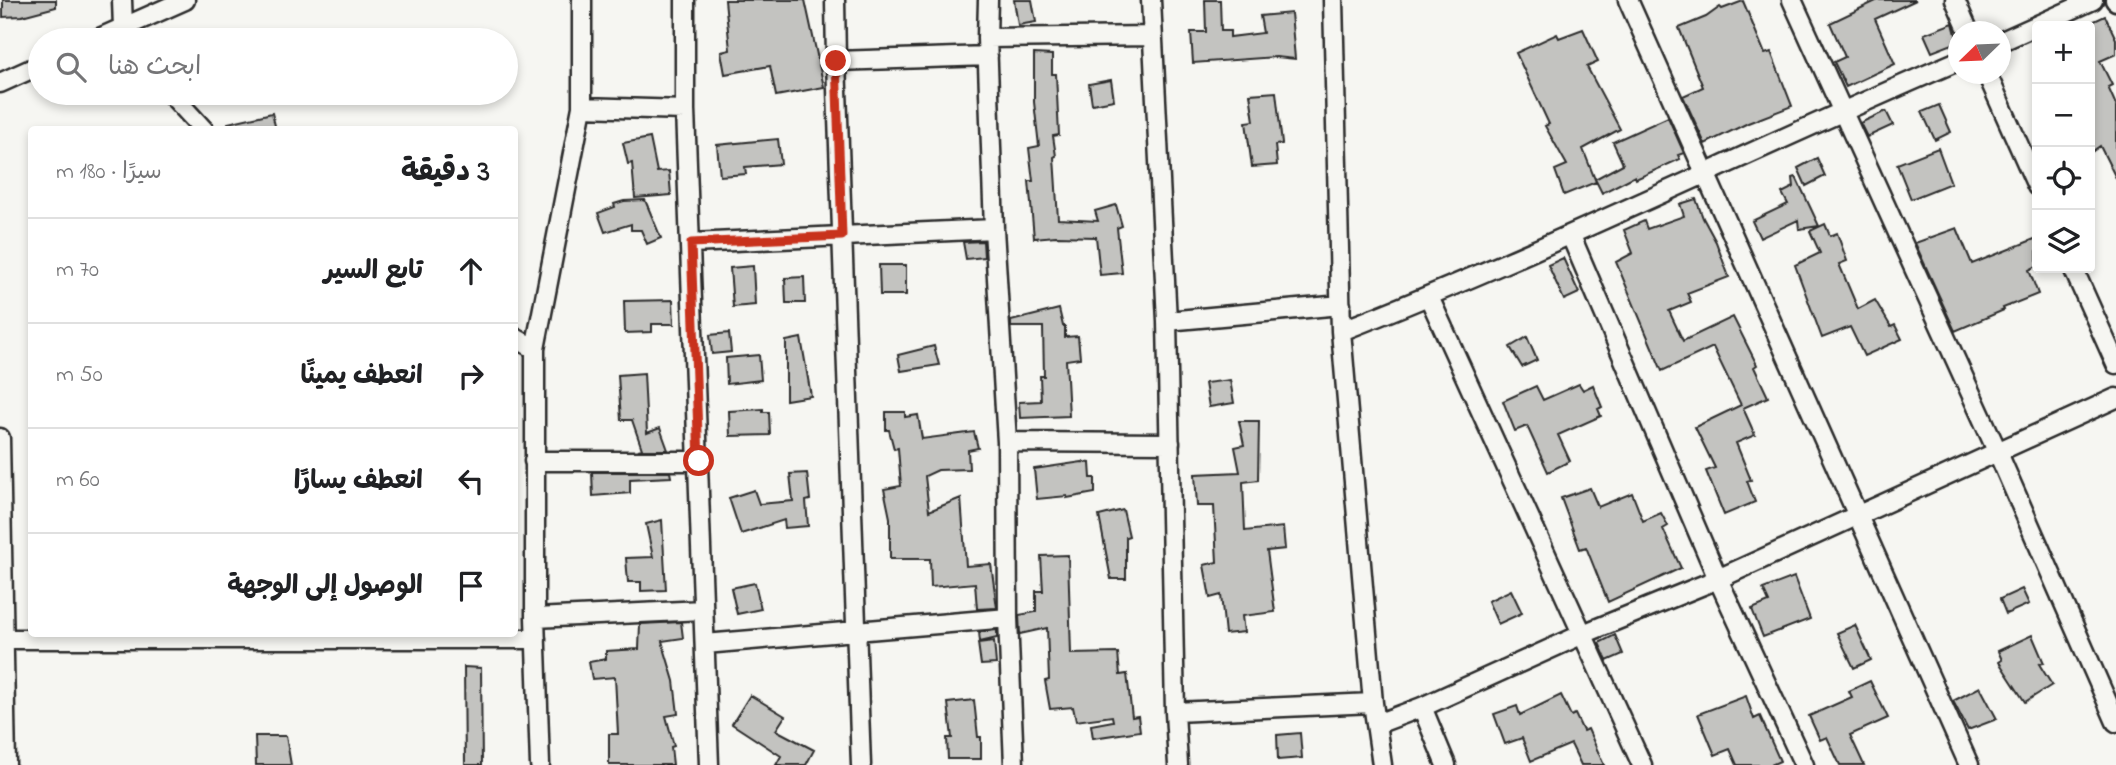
<!DOCTYPE html>
<html lang="ar">
<head>
<meta charset="utf-8">
<style>
	body { margin:0; font-family:"Indie Flower","Playpen Sans Arabic",sans-serif; background:#f6f6f6; color:#202124; direction:rtl }
	.controls { position:absolute; right:21px; top:21px; display:grid; overflow:hidden; border-radius:7px; box-shadow:0 4px 10px #0003 }
	.controls button { width:63px; height:63px; display:grid; place-items:center; padding:0; border:0; border-bottom:2px solid #e0e0e0; background:#fff; color:#202124; font:35px sans-serif }
	.compass { position:absolute; left:1948px; top:21px; width:63px; height:63px; border-radius:50%; background:#fff; box-shadow:0 4px 10px #0003; rotate:247deg }
	.stop { position:absolute; width:21px; height:21px; margin:-16px; border:5px solid #c8321e; border-radius:50%; background:#fff }
	.stop.end { background:#c8321e; border-color:#fff; box-shadow:0 2px 7px #0008 }
	.list { margin:0; padding:0; list-style:none }
	h2 { display:flex; justify-content:space-between; align-items:center; height:91px; margin:0; padding:0 28px; font-size:30px }
	h2 small { font-size:23px; font-weight:400; color:#757577 }
	.list li { display:grid; grid-template-columns:46px 1fr auto; gap:21px; align-items:center; box-sizing:border-box; height:105px; padding:0 28px; border-top:2px solid #e0e0e0 }
	.list b { display:block; font-size:26px; white-space:nowrap }
	.list em { font-size:23px; font-style:normal; color:#757577 }
	.icon { flex:none; width:38px; height:38px; fill:none; stroke:currentColor; stroke-width:2; stroke-linecap:round; stroke-linejoin:round }
	.map { position:relative; flex:none; width:2116px; height:765px; overflow:hidden; direction:ltr }
	.search { position:absolute; background:#fff; box-shadow:0 4px 10px #0003; left:28px; top:28px; width:490px; height:77px; display:flex; align-items:center; gap:18px; box-sizing:border-box; padding:0 24px; border-radius:38px; color:#757577; font-size:26px }
	.panel { position:absolute; background:#fff; box-shadow:0 4px 10px #0003; left:28px; top:126px; width:490px; height:511px; border-radius:7px; direction:rtl }
	.map>svg:first-child { display:block }
	.building { fill:#c3c3c0; stroke:#2b2b2b; stroke-width:2 }
	.lines { fill:none; stroke-linecap:round; stroke-linejoin:round }
	.street-casing { stroke:#2b2b2b; stroke-width:23 }
	.street { stroke:#f6f6f2; stroke-width:18 }
	.route { stroke:#c8321e; stroke-width:9 }
</style>
</head>
<body>
<div class="map">
<svg width="2116" height="765" viewBox="0 0 2116 765">
	<rect width="100%" height="100%" fill="#f6f6f2"/>
	<filter id="ink" filterUnits="userSpaceOnUse"><feTurbulence type="fractalNoise" baseFrequency=".0143" numOctaves="2"/><feDisplacementMap in="SourceGraphic" scale="14" xChannelSelector="R" yChannelSelector="G"/><feConvolveMatrix kernelMatrix="1 2 1 2 8 2 1 2 1" color-interpolation-filters="sRGB"/></filter>
	<g filter="url(#ink)">
		<path class="building" d="M3 0H56V7L22 16 3 17Z
			M725 0H805L824 87 776 96 770 66 725 74 721 52 730 50Z
			M1014 0H1032L1036 22 1018 25Z
			M1205 0H1220L1221 31H1230V37L1263 33 1260 16 1291 13 1295 59 1276 57 1193 63 1191 32H1206Z
			M1878 0H1916L1875 19 1895 64 1846 87 1834 62 1845 57 1830 23Z
			M1743 1 1765 54 1771 52 1792 106 1748 123 1705 144 1683 96 1703 87 1679 28 1706 17 1720 7 1722 9Z
			M2105 16 2116 39V54L2100 61 2112 85 2108 87 2116 105V178L2100 146 2090 153V23Z
			M1953 23 1958 42 1932 52 1924 34Z
			M1583 29 1598 62 1587 67 1620 129 1583 149 1596 182 1564 195 1555 170 1567 165 1545 126 1549 124 1516 53 1557 34 1559 38Z
			M1034 54 1052 55V74H1056L1059 135 1053 136 1056 156 1054 157 1058 219 1098 221 1095 211 1116 205 1122 226 1117 228 1122 273 1100 275 1096 237 1056 236 1034 238 1029 181H1033L1029 148 1039 146 1034 102Z
			M1111 80 1114 100 1092 104 1089 84Z
			M1276 92 1282 144 1275 145 1277 165 1252 167 1246 122 1254 121 1250 94Z
			M1939 105 1951 132 1935 140 1922 112Z
			M1886 111 1893 125 1867 137 1860 123Z
			M272 113 276 130H228V123Z
			M1668 117 1684 153 1678 155 1680 159 1636 179 1635 176 1602 193 1595 179 1623 164 1613 142Z
			M650 138 657 172 669 171 671 195 635 198 632 163 628 164 623 143Z
			M778 139 781 164 745 167 746 174 720 176 717 145Z
			M1938 148 1951 183 1911 199 1897 164Z
			M1817 158 1825 176 1806 186 1798 168Z
			M1796 177 1819 226 1799 229 1798 220 1760 238 1752 221 1788 204 1782 193 1794 187 1793 178Z
			M1696 199 1703 218 1716 242 1729 277 1687 293 1691 302 1669 311 1683 341 1733 317 1757 365 1754 367 1768 397 1743 408 1755 435 1736 443 1751 480 1747 481 1755 502 1724 515 1706 471 1715 468 1695 427 1741 405 1713 347 1662 371 1616 262 1633 253 1624 230 1644 221 1647 229 1684 216 1680 204Z
			M645 200 661 238 647 244 641 230H631V224L605 232 598 213 615 207 614 204 624 201Z
			M1825 224 1830 236 1837 233 1847 261 1839 264 1858 309 1875 300 1891 327 1895 325 1902 339 1864 356 1850 327 1822 338 1795 265 1820 253 1810 231Z
			M1957 228 1972 264 2037 238V266L2029 270 2038 294 2003 308 2004 310 1955 331 1915 243Z
			M983 241 984 257 966 259 963 242Z
			M1563 258 1579 293 1564 300 1548 265Z
			M879 265H906V295H880Z
			M753 266 755 305 733 307 730 268Z
			M804 277 805 303H786L785 278Z
			M673 300 674 324H652V332L625 333 624 301Z
			M1059 309 1063 326H1065V337L1078 336 1080 358 1066 360 1069 416 1020 418 1019 402 1041 401 1040 376H1044L1043 327H1011V321Z
			M729 333 731 352 712 354 710 335Z
			M1527 337 1537 360 1522 367 1510 347Z
			M801 338 811 396 786 400V341Z
			M934 346 939 365 901 371 898 355Z
			M759 355 761 380 727 384 726 358Z
			M644 373 647 433 660 428 668 450H638L642 449 632 420H621L618 375Z
			M1230 380 1234 403 1209 407 1205 383Z
			M1579 384 1583 390 1593 385 1602 407 1598 409 1601 416 1558 435 1570 461 1548 472 1527 426 1515 431 1503 401 1536 386 1543 400Z
			M763 409V412H769L770 435 730 436 729 411Z
			M886 412H905V417L918 415 922 439 974 432 978 448 968 450 969 469 938 470 925 476 929 511 961 498 966 566 991 564 997 608 977 609 975 583 931 587 930 559H890V518L884 489 901 486 898 448 894 449 889 430H886Z
			M1239 421H1259L1258 480 1243 482 1245 531 1283 527 1285 549 1267 551 1275 612 1242 616 1244 632 1225 634 1221 595 1210 598 1204 565 1217 562 1214 506H1197L1195 474 1240 472 1235 447 1244 445Z
			M1082 462 1090 463 1091 478H1095V493L1067 498V496L1037 499 1034 469Z
			M592 472H670L671 477 630 479V493L593 496Z
			M807 473 810 500 806 501 808 526 785 528 784 520 741 534 729 498 754 490 759 504 793 501 790 474Z
			M1590 488 1598 507 1632 493 1643 521 1661 513 1668 526 1663 529 1681 568 1608 602 1586 547 1580 549 1561 498Z
			M1123 510 1129 536 1126 537V579H1111L1099 516Z
			M662 520 666 590 641 591V582H628L626 558 653 557 646 524Z
			M1068 555 1071 654 1118 653 1120 675 1127 674 1132 717 1138 716 1140 731 1093 738 1091 725 1113 721 1112 716 1076 721 1073 707 1050 709 1045 681 1049 680 1047 628 1020 634 1019 615 1036 612V591H1043L1041 556Z
			M1794 577 1810 619 1763 637 1752 609 1769 602 1763 589Z
			M755 583 761 609 737 614 731 588Z
			M2022 589 2029 604 2006 614 2000 599Z
			M1511 590 1522 613 1498 624 1488 601Z
			M681 622 683 638 662 641 674 681 678 714 666 716 674 746 671 747 673 765H609V734H618L615 677 592 679 589 662 606 659V651L639 649 640 624Z
			M1855 625 1871 660 1854 668 1837 633Z
			M997 630V638L980 642 979 632Z
			M1615 635 1623 654 1607 661 1599 643Z
			M2032 635 2044 663 2039 664 2052 685 2025 702 1999 662 2002 660 1998 651Z
			M994 641 996 664 981 665 978 643Z
			M464 667 481 668 482 765H465Z
			M1870 681 1888 718 1850 735 1864 765H1840L1827 737 1820 740 1809 716 1852 697 1849 691Z
			M1980 687 1997 719 1968 730 1953 701Z
			M750 695 785 716 776 730 814 750 806 765H776L781 756 732 724Z
			M1561 695 1571 716 1575 714 1583 731 1588 729 1604 765H1581L1571 744 1531 761 1522 738 1505 744 1494 714 1517 706 1520 715Z
			M1746 696 1754 719 1760 716 1780 761 1771 765H1737L1730 749 1715 755 1698 714Z
			M974 700 978 737H981V759H948L947 738H952L948 703Z
			M1300 733 1302 758 1278 760 1277 735Z
			M255 736H286L291 765H256Z"/>
		<g class="lines">
			<g class="street-casing">
				<path id="street" d="M122 0 123 28 131 40
					M685 0V110L709 765
					M835 0 836 61 861 765
					M988 0 987 38 994 229 1007 442 1008 618 1014 765
					M1151 0 1167 321 1175 712 1178 765
					M1333 0 1341 331 1373 703 1382 765
					M1628 0 1969 765
					M1792 0 1998 453 2116 722
					M1955 0 1969 32
					M2115 0 2116 1
					M987 38 1152 36
					M95 40 185 0
					M2000 42 2093 0
					M836 61 988 56
					M1987 74 2037 186
					M0 83 40 65
					M170 93 204 130
					M582 107 685 110
					M1571 236 1718 579 1804 765
					M692 243 994 229
					M2073 268 2116 364
					M1429 297 1642 765
					M1167 321 1341 305
					M1341 331C1551 249 1752 149 1958 61
					M514 337 535 349
					M0 438 6 765
					M1007 442 1170 443
					M534 461H699
					M535 618 703 610
					M4 639H536
					M705 644 1008 618
					M1422 707 1446 765
					M1175 712 1373 703
					M1377 724 1422 707 1583 634 1718 579 2116 398
					M540 765 535 618V349L582 107V0"/>
			</g>
			<use href="#street" class="street"/>
		</g>
	</g>
	<g class="lines" filter="url(#ink)">
		<path class="route" d="M699 461 691 243 842 236 836 61"/>
	</g>
</svg>
<div class="controls">
<button>+</button>
<button>−</button>
<button><svg class="icon" aria-label="locate" viewBox="0 0 24 24"><circle cx="12" cy="12" r="6"/><path d="M12 2v4M12 18v4M2 12h4M18 12h4"/></svg></button>
<button><svg class="icon" aria-label="layers" viewBox="0 0 24 24"><path d="M12 4l9 5-9 5-9-5zM3 14l9 5 9-5"/></svg></button>
</div>
<svg class="compass" viewBox="-18 -18 36 36"><path d="M0-13l5 13h-10z" fill="#e53935"/><path d="M0 13l5-13h-10z" fill="#757577"/></svg>
<div class="stop" style="left:699px;top:461px"></div>
<div class="stop end" style="left:836px;top:61px"></div>
<div class="search"><svg class="icon" aria-label="search" viewBox="0 0 24 24"><circle cx="10" cy="10" r="6"/><path d="M15 15l6 6"/></svg>ابحث هنا</div>
<section class="panel">
<h2>3 دقيقة<small>سيرًا · 180 m</small></h2>
<ul class="list">
<li><svg class="icon" aria-label="ahead" viewBox="0 0 24 24"><path d="M12 20V5M6 11l6-6 6 6"/></svg><div><b>تابع السير</b></div><em>70 m</em></li>
<li><svg class="icon" aria-label="right" viewBox="0 0 24 24"><path d="M7 20v-9h11M14 6l5 5-5 5"/></svg><div><b>انعطف يمينًا</b></div><em>50 m</em></li>
<li><svg class="icon" aria-label="left" viewBox="0 0 24 24"><path d="M17 20v-9H6M10 6l-5 5 5 5"/></svg><div><b>انعطف يسارًا</b></div><em>60 m</em></li>
<li><svg class="icon" aria-label="arrive" viewBox="0 0 24 24"><path d="M6 21V4h12l-3 4 3 4H6"/></svg><div><b>الوصول إلى الوجهة</b></div></li>
</ul>
</section>
</div>
</body>
</html>
